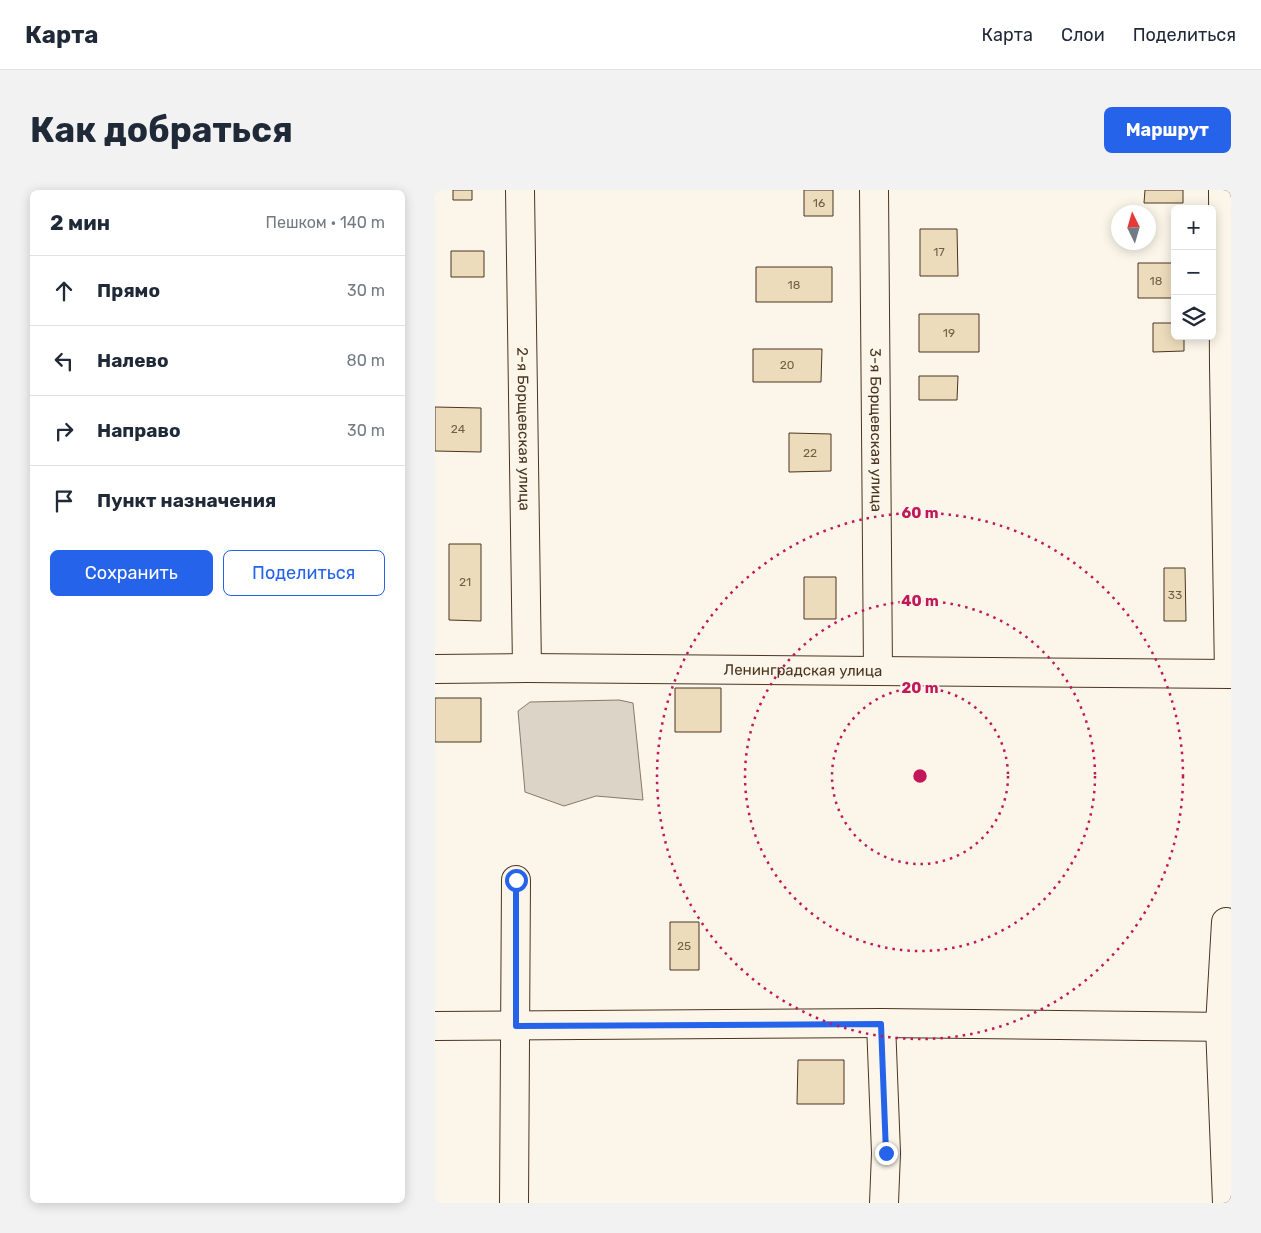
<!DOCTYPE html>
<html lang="ru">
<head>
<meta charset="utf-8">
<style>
	body { margin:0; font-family:Rubik,sans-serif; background:#f2f2f3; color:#1f2937 }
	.controls { position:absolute; right:15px; top:15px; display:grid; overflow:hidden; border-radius:8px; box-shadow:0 2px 12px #0003 }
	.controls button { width:45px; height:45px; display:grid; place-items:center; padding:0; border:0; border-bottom:1px solid #e0e1e3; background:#fff; color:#1f2937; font:25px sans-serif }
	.compass { position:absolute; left:676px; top:15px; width:45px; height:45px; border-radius:50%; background:#fff; box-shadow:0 2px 12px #0003; rotate:355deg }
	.stop { position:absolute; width:15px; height:15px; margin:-11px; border:4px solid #2563eb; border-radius:50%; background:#fff }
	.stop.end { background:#2563eb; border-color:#fff; box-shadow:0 1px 5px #0008 }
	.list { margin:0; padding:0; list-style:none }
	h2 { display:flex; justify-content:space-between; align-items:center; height:65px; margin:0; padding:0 20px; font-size:21px }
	h2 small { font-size:16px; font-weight:400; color:#747a83 }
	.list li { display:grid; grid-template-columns:32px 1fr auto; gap:15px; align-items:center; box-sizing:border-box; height:70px; padding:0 20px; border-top:1px solid #e0e1e3 }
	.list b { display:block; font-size:19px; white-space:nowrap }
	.list em { font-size:16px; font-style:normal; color:#747a83 }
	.actions { display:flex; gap:10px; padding:15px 20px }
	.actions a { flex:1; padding:11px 0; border:1px solid #2563eb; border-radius:8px; text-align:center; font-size:18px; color:#2563eb }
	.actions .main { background:#2563eb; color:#fff }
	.icon { flex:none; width:28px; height:28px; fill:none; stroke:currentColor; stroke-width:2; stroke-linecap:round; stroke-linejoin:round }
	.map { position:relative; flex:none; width:796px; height:1013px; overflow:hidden; border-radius:8px }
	header { display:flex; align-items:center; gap:30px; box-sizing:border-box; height:70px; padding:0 25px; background:#fff; border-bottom:1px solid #e0e1e3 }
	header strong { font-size:24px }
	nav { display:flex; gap:28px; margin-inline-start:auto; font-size:18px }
	.intro { display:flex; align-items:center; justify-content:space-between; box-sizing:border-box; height:120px; padding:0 30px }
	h1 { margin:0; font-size:35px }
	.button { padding:12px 22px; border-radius:8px; background:#2563eb; color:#fff; font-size:18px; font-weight:700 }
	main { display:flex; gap:30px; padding:0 30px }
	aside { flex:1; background:#fff; border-radius:8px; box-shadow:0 2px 12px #0003 }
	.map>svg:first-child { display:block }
	.water { fill:#dcd4c6; stroke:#887966 }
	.building { fill:#ecdcbc; stroke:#4a3520 }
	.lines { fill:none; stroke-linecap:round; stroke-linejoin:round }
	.minor-casing { stroke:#4a3520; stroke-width:30 }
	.minor { stroke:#fbf6e9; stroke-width:28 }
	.route { stroke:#2563eb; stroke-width:6 }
	.ring { fill:none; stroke:#c2185b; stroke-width:2.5; stroke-dasharray:2.5 5 }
	.labels { text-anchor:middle; stroke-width:4; stroke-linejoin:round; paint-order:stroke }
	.number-label { font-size:12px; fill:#725f47 }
	.street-label { font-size:15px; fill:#4a3520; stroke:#fbf6e9 }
	.centre { fill:#c2185b; stroke:#fbf6e9; stroke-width:2.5 }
	.ring-label { font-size:15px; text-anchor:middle; font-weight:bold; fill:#c2185b; stroke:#fbf6e9; stroke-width:4; stroke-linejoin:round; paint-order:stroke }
</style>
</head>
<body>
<header>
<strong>Карта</strong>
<nav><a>Карта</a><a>Слои</a><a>Поделиться</a></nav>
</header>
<div class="intro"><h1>Как добраться</h1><a class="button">Маршрут</a></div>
<main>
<aside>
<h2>2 мин<small>Пешком · 140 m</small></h2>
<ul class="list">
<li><svg class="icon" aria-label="ahead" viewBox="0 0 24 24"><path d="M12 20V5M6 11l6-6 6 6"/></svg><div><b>Прямо</b></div><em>30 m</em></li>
<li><svg class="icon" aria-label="left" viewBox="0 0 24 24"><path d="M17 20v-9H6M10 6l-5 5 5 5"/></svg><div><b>Налево</b></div><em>80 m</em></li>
<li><svg class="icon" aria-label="right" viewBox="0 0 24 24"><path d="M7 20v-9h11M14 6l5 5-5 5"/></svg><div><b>Направо</b></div><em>30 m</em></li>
<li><svg class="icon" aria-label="arrive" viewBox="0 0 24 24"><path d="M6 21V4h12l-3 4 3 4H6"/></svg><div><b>Пункт назначения</b></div></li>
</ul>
<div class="actions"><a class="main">Сохранить</a><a>Поделиться</a></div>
</aside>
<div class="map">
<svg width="796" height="1013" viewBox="0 0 796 1013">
	<rect width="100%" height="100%" fill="#fbf6e9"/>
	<path class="water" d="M184 510 198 513 208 610 161 606 129 616 90 602 83 521 95 512Z"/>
	<path class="building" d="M18 0H37V10H18Z
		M369 0H398V26H369Z
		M710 0H748V13H709Z
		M485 39H522L523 86H485Z
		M16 61H49V87H16Z
		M703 73H740V108H703Z
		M321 77H397V112H321Z
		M484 124H544V162H484Z
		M718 133H740V146H749V161L718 162Z
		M318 159H387L386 192H318Z
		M484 186H523L522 210H484Z
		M0 217 46 218V262L0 261Z
		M354 243 396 244V281L354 282Z
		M14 354H46V431L14 430Z
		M729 378H750L751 431H729Z
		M369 387H401V429H369Z
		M240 498H286V542H240Z
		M0 508H46V552H0Z
		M235 732H264V780H235Z
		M363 870H409V914H362Z"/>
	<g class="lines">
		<g class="minor-casing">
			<g id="minor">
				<path id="s1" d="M85 0 92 478"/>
				<path id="s2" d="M439 0 443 481"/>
				<path d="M788 0 789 176 794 484"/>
				<path id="s3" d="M0 479 92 478 796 484"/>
				<path d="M791 732 785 836 792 1013"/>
				<path d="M446 833 451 963 449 1013"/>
				<path d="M0 836 446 833 796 837"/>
				<path d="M79 1013 81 690"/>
			</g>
		</g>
		<use href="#minor" class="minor"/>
	</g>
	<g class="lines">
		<path class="route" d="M81 690V836L446 834 451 963"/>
	</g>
	<g class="ring">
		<circle cx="485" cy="586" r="88"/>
		<circle cx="485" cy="586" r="175"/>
		<circle cx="485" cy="586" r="263"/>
	</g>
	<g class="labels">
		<g class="number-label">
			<text x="384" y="17">16</text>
			<text x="504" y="66">17</text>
			<text x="721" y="95">18</text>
			<text x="359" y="99">18</text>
			<text x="514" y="147">19</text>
			<text x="352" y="179">20</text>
			<text x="23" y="243">24</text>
			<text x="375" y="267">22</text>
			<text x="30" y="396">21</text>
			<text x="740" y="409">33</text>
			<text x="249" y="760">25</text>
		</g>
		<g class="street-label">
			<text dy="5" stroke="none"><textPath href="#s1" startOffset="239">2-я Борщевская улица</textPath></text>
			<text dy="5" stroke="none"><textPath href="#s2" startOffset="240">3-я Борщевская улица</textPath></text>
			<text dy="5" stroke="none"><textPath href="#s3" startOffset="368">Ленинградская улица</textPath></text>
		</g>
	</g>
	<circle cx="485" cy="586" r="8" class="centre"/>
	<g class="ring-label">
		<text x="485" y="328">60 m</text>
		<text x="485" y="416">40 m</text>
		<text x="485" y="503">20 m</text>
	</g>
</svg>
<div class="controls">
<button>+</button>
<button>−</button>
<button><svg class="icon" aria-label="layers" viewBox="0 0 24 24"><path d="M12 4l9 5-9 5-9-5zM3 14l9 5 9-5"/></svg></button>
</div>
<svg class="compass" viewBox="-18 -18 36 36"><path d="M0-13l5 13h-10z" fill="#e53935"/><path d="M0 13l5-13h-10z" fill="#747a83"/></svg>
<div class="stop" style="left:81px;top:690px"></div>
<div class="stop end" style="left:451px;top:963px"></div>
</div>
</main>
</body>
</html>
